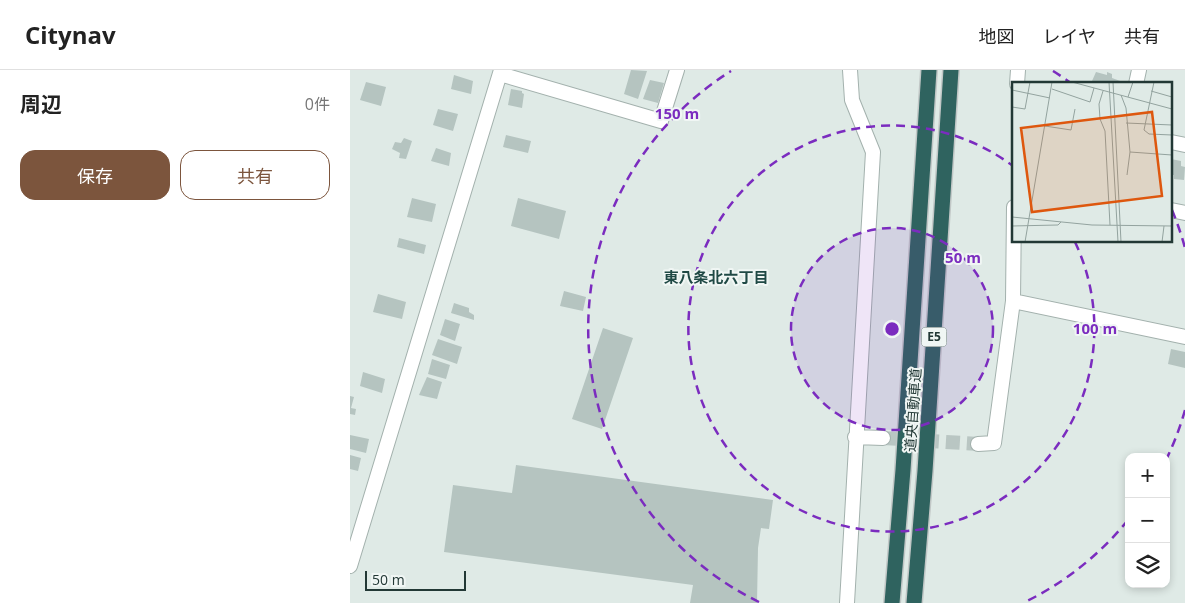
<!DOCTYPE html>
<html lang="ja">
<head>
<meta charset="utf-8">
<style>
	body { margin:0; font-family:"Open Sans","Noto Sans JP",sans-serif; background:#f6f6f6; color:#222 }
	.controls { position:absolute; right:15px; bottom:15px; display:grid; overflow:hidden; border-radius:10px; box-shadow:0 2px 8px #0003 }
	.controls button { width:45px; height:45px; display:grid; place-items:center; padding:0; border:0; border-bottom:1px solid #e0e0e0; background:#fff; color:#222; font:25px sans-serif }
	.scale { position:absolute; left:15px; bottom:12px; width:101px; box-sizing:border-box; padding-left:5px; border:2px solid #223835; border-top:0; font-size:14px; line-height:18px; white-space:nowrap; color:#223835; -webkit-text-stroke:4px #f0f6f4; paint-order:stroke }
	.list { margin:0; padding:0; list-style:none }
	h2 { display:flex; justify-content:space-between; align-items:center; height:65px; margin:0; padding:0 20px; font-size:21px }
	h2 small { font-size:16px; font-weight:400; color:#767676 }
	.actions { display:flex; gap:10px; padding:15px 20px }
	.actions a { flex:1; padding:11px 0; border:1px solid #7c553d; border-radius:15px; text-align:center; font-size:18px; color:#7c553d }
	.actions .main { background:#7c553d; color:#fff }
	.icon { flex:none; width:28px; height:28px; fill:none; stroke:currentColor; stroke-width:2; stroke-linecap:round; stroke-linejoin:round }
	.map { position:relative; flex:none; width:835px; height:533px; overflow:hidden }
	header { display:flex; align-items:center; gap:30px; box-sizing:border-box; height:70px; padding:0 25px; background:#fff; border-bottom:1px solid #e0e0e0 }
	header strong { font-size:24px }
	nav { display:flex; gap:28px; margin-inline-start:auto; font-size:18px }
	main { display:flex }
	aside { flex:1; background:#fff }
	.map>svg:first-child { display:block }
	.building { fill:#b5c4c0 }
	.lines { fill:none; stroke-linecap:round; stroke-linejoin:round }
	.minor-tunnel { stroke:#b9c6c3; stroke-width:14; stroke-dasharray:14 7; stroke-linecap:butt }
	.minor-casing { stroke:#a3b1ad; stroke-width:16 }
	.highway-casing { stroke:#c1c7c6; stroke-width:18 }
	.minor { stroke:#fff; stroke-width:14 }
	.highway { stroke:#2f635f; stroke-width:15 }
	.ring { fill:none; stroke:#7b2cbf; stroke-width:2.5; stroke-dasharray:9 6 }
	.labels { text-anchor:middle; stroke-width:4; stroke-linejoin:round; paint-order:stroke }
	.shield { fill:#f0f6f4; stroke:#60716e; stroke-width:1 }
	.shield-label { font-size:12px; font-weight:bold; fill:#223835 }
	.street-label { font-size:14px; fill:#223835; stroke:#f0f6f4 }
	.neighbourhood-label { font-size:15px; font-weight:bold; fill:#1f4945; stroke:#f0f6f4 }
	.inset-road { fill:none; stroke:#93a39f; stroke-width:1 }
	.view { fill:#de570e; fill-opacity:0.15; stroke:#de570e; stroke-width:2.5 }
	.inset-edge { fill:none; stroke:#223835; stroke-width:2.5 }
	.centre { fill:#7b2cbf; stroke:#f0f6f4; stroke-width:2.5 }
	.ring-label { font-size:15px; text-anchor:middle; font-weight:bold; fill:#7b2cbf; stroke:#f0f6f4; stroke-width:4; stroke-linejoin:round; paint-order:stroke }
</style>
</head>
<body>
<header>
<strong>Citynav</strong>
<nav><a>地図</a><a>レイヤ</a><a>共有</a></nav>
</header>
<main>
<aside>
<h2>周辺<small>0件</small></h2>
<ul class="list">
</ul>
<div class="actions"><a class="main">保存</a><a>共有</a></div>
</aside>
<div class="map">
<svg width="835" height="533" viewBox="0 0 835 533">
	<rect width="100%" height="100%" fill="#dfeae6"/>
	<path class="building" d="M281 0 297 1 288 29 274 24Z
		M746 2 757 5V2L762 4V8L773 12 772 14H750L742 11Z
		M104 5 123 11 121 24 101 19Z
		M300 10 314 13 308 33 293 29Z
		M16 12 36 17 31 36 10 30Z
		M161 19 172 21V23L174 24 172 38 158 35Z
		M88 39 108 44 103 61 83 55Z
		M156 65 181 71 178 83 153 77Z
		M54 68 62 71 56 89 49 88 50 83 42 79 45 72 51 73Z
		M86 78 101 83 99 96 81 91Z
		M821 89 831 91V96L835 97 834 110 824 109V105H821Z
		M62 128 86 134 82 152 57 147Z
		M168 128 216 141 209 169 161 156Z
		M49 168 76 175 74 184 47 177Z
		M214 221 236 227 233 241 210 236Z
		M28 224 56 232 52 249 23 242Z
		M104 233 119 238V242L124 245V250L101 243Z
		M95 249 110 254 105 271 90 265Z
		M253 258 283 268 252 359 222 349Z
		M88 269 112 277 107 294 82 285Z
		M821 279 835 282V298L818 294Z
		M82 289 100 295 96 309 78 304Z
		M13 302 35 309 32 323 10 316Z
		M77 307 92 312 87 329 69 325Z
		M0 326 4 327 1 338 6 339 5 345 0 344Z
		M0 365 19 369 16 383 0 379Z
		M0 385 11 388 8 401 0 399Z
		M166 395 423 430 419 459 411 458 408 478 407 533H340L343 515 94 482 103 415 162 423Z"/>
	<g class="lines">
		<path class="minor-tunnel" d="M533 368 628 374"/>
		<g class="minor-casing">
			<path id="minor" d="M150 4 311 51 327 0
				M667 14 668 0
				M786 14 789 0
				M821 72 835 75
				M821 140 835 143
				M663 231 835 267
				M505 367 533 368
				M628 374 644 373 663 231 664 137
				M0 496 151 0
				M497 533 523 82 502 30 500 0"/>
		</g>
		<g class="highway-casing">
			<path id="highway" d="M542 533 553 400 579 0
				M564 533 575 401 601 0"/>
		</g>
		<use href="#minor" class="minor"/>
		<use href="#highway" class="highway"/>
	</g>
	<circle cx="542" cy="259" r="101" fill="#7b2cbf" fill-opacity=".12"/>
	<g class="ring">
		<circle cx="542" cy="259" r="101"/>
		<path d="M725 172A203 203 0 1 1 663 96"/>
		<path d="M835 340A304 304 0 0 1 816 390M778 450A304 304 0 0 1 675 532M409 532A304 304 0 0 1 381 1M703 1A304 304 0 0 1 721 13M822 140A304 304 0 0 1 835 178"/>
	</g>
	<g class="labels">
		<rect class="shield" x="571.5" y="257.5" width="25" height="19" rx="4"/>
		<g class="shield-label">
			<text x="584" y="271">E5</text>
		</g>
		<g class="street-label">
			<text transform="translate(563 340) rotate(-86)" y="5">道央自動車道</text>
		</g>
		<g class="neighbourhood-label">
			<text x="366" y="213">東八条北六丁目</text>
		</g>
	</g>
	<g transform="translate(662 12)">
		<rect width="160" height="160" fill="#dfeae6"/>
		<path class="inset-road" d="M60 0 160 27M97 0 106 160M101 0 109 160M142 0 132 48 137 52 160 53M40 7 78 20 82 6M0 8 38 16M91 9 87 22 88 37 93 49 98 143M139 9 160 15M109 13 114 26 118 70 115 93M116 15 121 0M0 25 13 27 18 0M114 41 160 43M33 44 59 48 63 27M118 70 160 73M0 135 80 143 160 144M0 144 46 143 49 140M13 160 40 0M150 160 152 144"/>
		<path class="view" d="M140 30 150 114 20 130 9 46Z"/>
		<rect width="160" height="160" class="inset-edge"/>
	</g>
	<circle cx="542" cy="259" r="8" class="centre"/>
	<g class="ring-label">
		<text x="327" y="49">150 m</text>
		<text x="613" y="193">50 m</text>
		<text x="745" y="264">100 m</text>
	</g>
</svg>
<div class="controls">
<button>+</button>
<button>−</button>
<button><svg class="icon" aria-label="layers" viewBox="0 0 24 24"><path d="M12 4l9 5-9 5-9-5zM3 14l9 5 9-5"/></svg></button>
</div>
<div class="scale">50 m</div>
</div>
</main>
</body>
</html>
